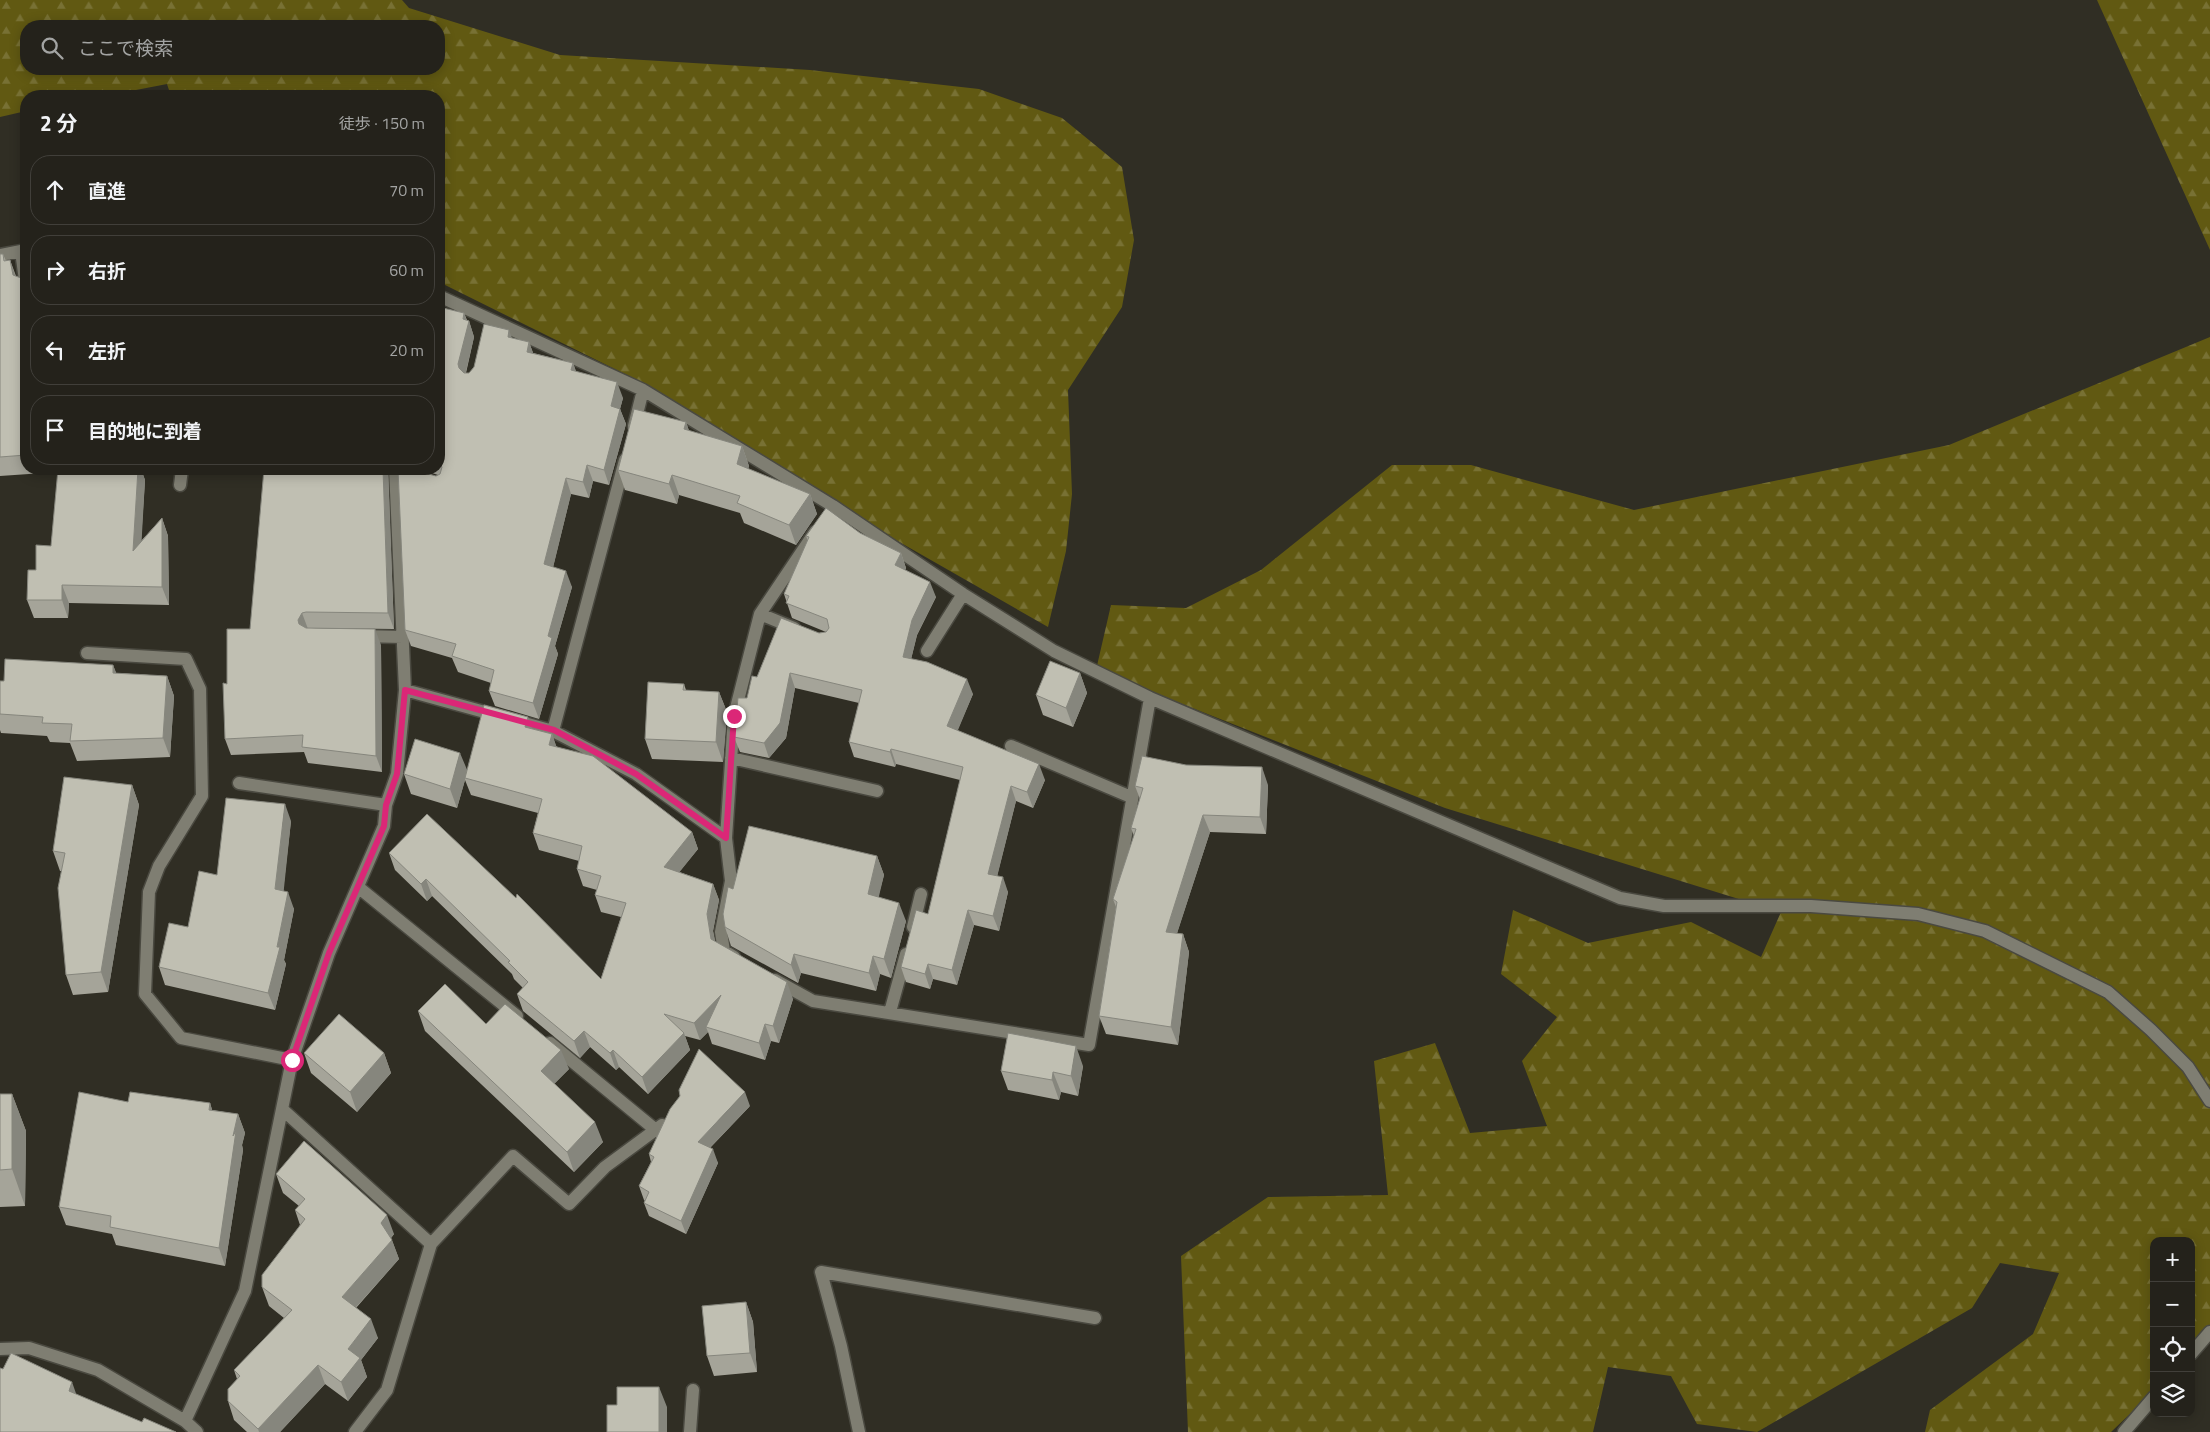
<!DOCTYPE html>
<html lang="ja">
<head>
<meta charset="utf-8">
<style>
	body { margin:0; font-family:"Titillium Web","Noto Sans JP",sans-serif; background:#2c2a24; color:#f1f3f6 }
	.controls { position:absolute; right:15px; bottom:15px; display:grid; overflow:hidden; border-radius:10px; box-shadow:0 2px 12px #0003 }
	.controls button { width:45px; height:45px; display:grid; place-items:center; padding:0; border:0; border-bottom:1px solid #413f3a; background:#24221b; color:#f1f3f6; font:25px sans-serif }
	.stop { position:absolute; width:15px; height:15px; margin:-11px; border:4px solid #db2777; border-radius:50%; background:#fff }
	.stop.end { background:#db2777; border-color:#fff; box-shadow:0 1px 5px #0008 }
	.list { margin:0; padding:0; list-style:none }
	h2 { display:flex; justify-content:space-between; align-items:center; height:65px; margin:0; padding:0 20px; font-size:21px }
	h2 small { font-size:16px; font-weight:400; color:#a3a4a3 }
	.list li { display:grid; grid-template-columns:32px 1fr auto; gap:15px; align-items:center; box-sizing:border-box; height:70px; margin:0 10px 10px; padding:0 10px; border:1px solid #413f3a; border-radius:20px }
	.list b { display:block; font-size:19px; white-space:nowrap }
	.list em { font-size:16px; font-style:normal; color:#a3a4a3 }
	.icon { flex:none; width:28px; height:28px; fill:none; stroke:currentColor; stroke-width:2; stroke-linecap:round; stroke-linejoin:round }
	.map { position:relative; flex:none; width:2210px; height:1432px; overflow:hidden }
	.search { position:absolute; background:#24221b; box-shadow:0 2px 12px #0003; left:20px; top:20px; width:425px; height:55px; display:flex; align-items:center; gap:12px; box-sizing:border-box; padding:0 18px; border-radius:20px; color:#a3a4a3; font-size:19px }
	.panel { position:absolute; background:#24221b; box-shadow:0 2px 12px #0003; left:20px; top:90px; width:425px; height:385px; border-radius:20px }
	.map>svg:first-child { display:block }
	.forest { fill:url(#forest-firs); fill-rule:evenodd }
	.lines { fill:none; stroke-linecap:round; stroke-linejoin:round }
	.minor-casing { stroke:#4a4940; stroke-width:15 }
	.minor { stroke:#7f7e72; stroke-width:12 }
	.wall { fill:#a5a499 }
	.shaded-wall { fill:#86867d }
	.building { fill:#c0bfb2; stroke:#86867d }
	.route { stroke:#db2777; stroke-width:6 }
</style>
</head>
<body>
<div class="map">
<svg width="2210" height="1432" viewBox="0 0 2210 1432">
	<defs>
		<pattern id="forest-firs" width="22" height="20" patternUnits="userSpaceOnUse" patternTransform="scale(1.25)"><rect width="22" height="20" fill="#615912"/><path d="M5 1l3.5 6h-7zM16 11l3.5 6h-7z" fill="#787134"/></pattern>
	</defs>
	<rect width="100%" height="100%" fill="#302e24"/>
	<path class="forest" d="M0 0H402L409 8 560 55 810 70 979 89 1062 118 1122 167 1134 240 1122 307 1068 390 1072 494 1066 551 1048 627 866 523 635 379 439 282V96H171L167 84 105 96H26V111L0 117ZM26 26H439V69H26Z
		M2097 0H2210V250Z
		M2210 337V1335L2191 1353V1241H2154V1391L2111 1432H1925L1930 1410 2033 1334 2059 1273 2000 1263 1972 1308 1757 1432 1697 1424 1671 1376 1608 1367 1593 1432H1188L1181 1256 1268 1197 1388 1195 1374 1061 1435 1043 1470 1133 1547 1126 1522 1061 1557 1017 1501 974 1513 910 1588 943 1691 922 1761 957 1781 912 1445 808 1096 670 1111 605 1186 608 1261 570 1392 465H1471L1634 510 1949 445Z"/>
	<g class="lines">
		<g class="minor-casing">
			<path id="minor" d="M21 251 26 288
				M0 255 26 250
				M439 296 643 390 833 506 963 594 1054 651 1150 698 1620 898 1664 906H1811L1918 914 1985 931 2108 992 2151 1030 2188 1067 2210 1101
				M634 426 643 390
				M180 485 182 469
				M760 614 794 628
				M360 636 403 637
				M927 651 963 594
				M87 653 186 659 200 689 202 796 159 866 149 892 145 994 181 1038 292 1060
				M405 690 553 731 636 774 726 838
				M553 731 625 460
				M1011 746 1131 797
				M731 758 877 791
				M239 783 386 805
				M358 887 517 1016
				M913 927 921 894
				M734 957 724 951 721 932 731 881 726 838 734 716 760 614 815 532
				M775 980 813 1001 1089 1045 1150 698
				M890 1012 906 954
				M550 1043 657 1131
				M282 1109 431 1244 387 1390 355 1432
				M431 1244 513 1156 569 1204 605 1167 662 1125
				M0 1349 29 1348 98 1370 185 1421 197 1432
				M2191 1354 2210 1332
				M185 1421 245 1291 292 1060 329 953 384 826 386 805 397 774 405 690 395 469
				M690 1432 693 1390
				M859 1432 841 1346 821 1272 1095 1318
				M2124 1432 2154 1397"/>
		</g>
		<use href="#minor" class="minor"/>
	</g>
	<path class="wall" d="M0 254H3L6 261 10 260 16 276 21 278 26 273V469H141L145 480 141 541 162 518 168 536 169 605 69 603 68 618H34L27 600 36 570 51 546 58 472 0 476Z
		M439 307 464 313 467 320 469 321 474 337 466 373H469L512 338 529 342 533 353 573 363 576 372 623 398 620 409 626 424 609 485 593 481 589 498 571 494 553 567 572 587 555 646 558 654 539 719 495 706 489 691 491 683 458 672 452 658 411 646 405 630 436 476 438 475 420 469H439Z
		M686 422 689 431 742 446 749 466 748 469 810 494 817 514 796 545 744 523 740 513 679 495 677 504 625 490 618 470Z
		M388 469 394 629 311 628 381 645 382 772 308 763 304 752 231 755 225 739 227 684Z
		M860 533 901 553 906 568 905 570 936 597 917 635 911 659 973 694 957 731 1045 780 1033 808 1016 801 997 876 1008 892 999 931 974 925 957 985 933 979 930 989 906 982 901 967 928 914 960 780 896 764 895 767 854 757 849 742 859 703 795 688 786 738 769 758 740 752 734 737 747 698 757 677 819 633 826 632 792 618 784 594 808 541 806 536Z
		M113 665 116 673 167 676 174 696 170 757 77 761 70 743 50 742 47 736 1 733 0 730V681H4Z
		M1080 673 1087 693 1073 727 1043 715 1036 695Z
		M684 684 686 690 719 692 727 712 723 762 652 759 645 739Z
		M532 729 552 734 556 746 692 832 698 849 679 872 713 884 719 900 713 931 715 941 793 999 779 1043 771 1041 765 1060 712 1044 708 1032 700 1040 685 1036 690 1050 648 1094 619 1067 616 1070 590 1047 580 1058 523 1011 517 994 523 988 514 979 512 974 432 896 427 901 395 870 389 853 601 979 621 917 601 912 595 895 597 890 583 886 577 869 579 861 539 850 533 833 538 813 471 795 465 780 457 808 411 794 404 774 467 770Z
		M132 785 139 805 108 992 73 995 66 975 62 871H60L53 851Z
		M1268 785 1266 834 1210 832 1177 933 1183 934 1189 952 1178 1045 1106 1034 1099 1016 1116 907 1113 899 1134 836 1131 828 1140 799 1135 786Z
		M291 821 283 891 294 909 284 960 286 964 275 1010 165 985 159 967 188 927 217 875Z
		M877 856 884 875 878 897 906 921 891 978 880 974 876 991 801 973 798 983 731 946 725 927 733 889Z
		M418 1011 569 1069 554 1084 603 1142 574 1172 425 1031Z
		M304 1053H384L391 1073 357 1112 311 1073Z
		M1083 1066 1078 1096 1061 1092 1059 1100 1008 1090 1001 1071Z
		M0 1094H12L26 1131 25 1206 0 1207Z
		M128 1102 210 1103 212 1110 238 1114 245 1133 242 1145 243 1150 225 1266 116 1245 112 1234 66 1225 59 1207Z
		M750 1106 710 1148 718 1163 686 1234 649 1216 644 1203 645 1201 644 1200 639 1186 651 1162 649 1154Z
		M276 1174 394 1234 391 1238 399 1259 356 1308 378 1338 361 1360 367 1377 348 1401 325 1384 280 1432H247L234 1420 228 1401 237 1379 234 1370 284 1318 269 1306 262 1287 300 1225 295 1210 299 1206 283 1193Z
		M746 1302 753 1322 757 1372 714 1376 707 1356Z"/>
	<path class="shaded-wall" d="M10 260 16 278 13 275Z
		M464 313 468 324 469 321 474 337 464 380 459 368 458 364 463 319Z
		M509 330 515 346 508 337Z
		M529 342 535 358 527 352Z
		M573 363 579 379 571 370Z
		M617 382 623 398 620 409 626 424 609 485 604 470 611 406Z
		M686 422 693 442 684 429Z
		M742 446 749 466 744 484 737 464Z
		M587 465 593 481 589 498 583 482Z
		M138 469H141L145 480 140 569 133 551Z
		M383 469H388L394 629 388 613Z
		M672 475 679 495 677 504 669 484Z
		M566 478 571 494 550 580 544 564Z
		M810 494 817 514 796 545 789 525Z
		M162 518 168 536 169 605 162 587Z
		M901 553 906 568 901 580 895 565Z
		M566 571 572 587 555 646 558 654 539 719 533 703 548 636Z
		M930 582 936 597 917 635 908 672 903 657 912 620Z
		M62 585 69 603 68 618 62 600Z
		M302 613 308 629 299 624 298 620Z
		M375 629 381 645 382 772 376 756Z
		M113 665 121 685 113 673Z
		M790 673 795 688 786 738 769 758 764 743Z
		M1080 673 1087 693 1073 727 1066 708Z
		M167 676 174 696 170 757 163 738Z
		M967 679 973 694 953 742 947 726Z
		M719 692 727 712 723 762 716 742Z
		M528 717 534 734 525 727Z
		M552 734 558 751 549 745Z
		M891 749 896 764 895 767 890 752Z
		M460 753 468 772 465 778V780L457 808 450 789Z
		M1039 764 1045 780 1033 808 1027 792Z
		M1262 767 1268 785 1266 834 1260 817Z
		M132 785 139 805 108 992 101 972Z
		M1011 786 1016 801 994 889 988 874Z
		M285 804 291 821 282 907 275 889Z
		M1203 815 1210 832 1172 949 1166 932Z
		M692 832 698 849 670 884 664 867Z
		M877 856 884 875 875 913 868 894Z
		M1003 877 1008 892 999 931 993 916Z
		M426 879 432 896 427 901 421 884Z
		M713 884 719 900 713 931 718 956 711 939 707 914Z
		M288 892 294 909 284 960 286 964 275 1010 268 993Z
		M899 903 906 921 891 978 884 959Z
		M968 910 974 925 957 985 952 970Z
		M1183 934 1189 952 1178 1045 1171 1027Z
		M794 954 801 973 798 983 791 965Z
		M873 956 880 974 876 991 869 973Z
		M928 964 933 979 930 989 925 974Z
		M787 982 793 999 779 1043 773 1026Z
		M721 995 706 1027 708 1032 700 1040 694 1023Z
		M765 1024 771 1041 765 1060 759 1043Z
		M584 1031 590 1047 580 1058 574 1041Z
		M684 1033 690 1050 648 1094 642 1077Z
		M1076 1046 1083 1066 1078 1096 1071 1076Z
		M561 1050 569 1069 548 1090 541 1071Z
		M613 1050 619 1067 616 1070 610 1053Z
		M384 1053 391 1073 357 1112 350 1092Z
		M1053 1072 1061 1092 1059 1100 1052 1080Z
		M745 1092 750 1106 703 1155 698 1142Z
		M12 1094 26 1131 25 1206 12 1169Z
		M210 1103 216 1122 209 1110Z
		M238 1114 245 1133 242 1145 243 1150 225 1266 219 1248 233 1136Z
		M595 1122 603 1142 574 1172 567 1152Z
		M713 1149 718 1163 686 1234 681 1221Z
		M387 1215 394 1234 388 1242 381 1223Z
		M392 1240 399 1259 348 1316 342 1297Z
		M746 1302 753 1322 757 1372 750 1353Z
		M371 1319 378 1338 361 1360 367 1377 348 1401 341 1382 348 1349Z
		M318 1365 325 1384 280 1432H259L258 1429Z
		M72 1382 79 1402 69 1391Z
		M659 1387 667 1407V1432H659Z"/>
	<path class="building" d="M0 254H3L4 261 10 260 13 275 21 278 26 273V455L0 457Z
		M439 307 464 313 463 319 469 321 458 364 459 368 464 373H469L474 367 484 324 509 330 508 337 529 342 527 352 573 363 571 370 617 382 611 406 620 409 604 470 587 465 583 482 566 478 544 564 566 571 548 636 552 638 533 703 489 691 494 670 452 656 456 644 405 630 398 469H410L436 476 440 474 442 467 439 463Z
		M634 409 686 422 684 429 742 446 737 464 810 494 789 525 737 503 740 496 672 475 669 484 618 470Z
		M58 469H138L133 551 162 518V587L62 585V600H27L28 570H36V545L51 546Z
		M264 469H383L388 613 306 612 302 613 298 620 299 624 306 628 375 629 376 756 302 747 303 735 225 739 223 683 227 684V629H250Z
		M826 508 860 533 901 553 895 565 930 582 912 620 903 657 927 662 967 679 947 726 1039 764 1027 792 1011 786 988 874 1003 877 993 916 968 910 952 970 928 964 925 974 901 967 916 910 928 914 963 767 891 749 890 752 849 742 862 690 790 673 780 723 764 743 734 737 738 698H747L752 676 757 677 781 618 819 633 826 632 829 628 827 619 786 603 789 596 784 594 809 537 806 536Z
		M5 659 113 665V673L167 676 163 738 70 741 72 724 42 723 43 717 0 714V681H4Z
		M1050 661 1080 673 1066 708 1036 695Z
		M648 682 684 684 683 690 719 692 716 742 645 739Z
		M484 705 528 717 525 727 552 734 549 745 593 756 692 832 664 867 713 884 707 914 711 939 787 982 773 1026 765 1024 759 1043 706 1027 721 995 694 1023 664 1014 684 1033 642 1077 613 1050 610 1053 584 1031 574 1041 517 994 528 982 508 962 510 961 426 879 421 884 389 853 427 814 516 898 517 894 601 979 626 903 595 895 601 876 577 869 582 846 533 833 542 799 465 778Z
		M415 739 460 753 450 789 404 774Z
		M1142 756 1186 765 1262 767 1260 817 1203 815 1166 932 1183 934 1171 1027 1099 1016 1117 902 1113 899 1136 829 1131 828 1143 788 1135 786Z
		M64 777 132 785 101 972 66 975 58 888 65 853 53 851Z
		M226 798 285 804 275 889 288 892 277 947H280L268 993 159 967 169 923 188 927 199 871 217 875Z
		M749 826 877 856 868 894 899 903 884 959 873 956 869 973 794 954 791 965 725 927 723 914 728 887 733 889Z
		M445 984 486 1024 505 1004 561 1050 541 1071 595 1122 567 1152 418 1011Z
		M339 1014 384 1053 350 1092 304 1053Z
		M1008 1033 1076 1046 1071 1076 1053 1072 1052 1080 1001 1071Z
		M699 1049 745 1092 698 1142 713 1149 681 1221 644 1203 649 1192 639 1186 654 1157 649 1154 670 1109 680 1096 679 1090Z
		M79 1092 128 1102 130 1092 210 1103 209 1110 238 1114 233 1136 236 1131 219 1248 110 1227 111 1216 59 1207Z
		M0 1094H12V1169L0 1170Z
		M304 1141 387 1215 381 1223 392 1240 342 1297 371 1319 348 1349 360 1358 341 1382 318 1365 258 1429 228 1401V1389L240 1376 234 1370 292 1310 262 1287V1275L305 1219 295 1210 305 1199 276 1174Z
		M746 1302 750 1353 707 1356 702 1306Z
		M11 1353 72 1382 69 1391 142 1422 144 1418 176 1432H0V1368L3 1369Z
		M617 1387H659V1432H607V1405H617Z"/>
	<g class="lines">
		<path class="route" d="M292 1060 329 953 384 826 386 805 397 774 405 690 554 730 636 774 726 838 734 716"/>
	</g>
</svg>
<div class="controls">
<button>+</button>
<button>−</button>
<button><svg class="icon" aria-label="locate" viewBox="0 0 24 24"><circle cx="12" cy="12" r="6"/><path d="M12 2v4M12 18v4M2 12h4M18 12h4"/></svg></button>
<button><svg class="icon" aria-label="layers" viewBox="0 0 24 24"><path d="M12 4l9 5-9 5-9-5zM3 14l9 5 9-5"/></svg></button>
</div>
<div class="stop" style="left:292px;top:1060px"></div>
<div class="stop end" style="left:734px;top:716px"></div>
<div class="search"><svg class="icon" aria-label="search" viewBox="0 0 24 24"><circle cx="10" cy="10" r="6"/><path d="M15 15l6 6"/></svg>ここで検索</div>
<section class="panel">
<h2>2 分<small>徒歩 · 150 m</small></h2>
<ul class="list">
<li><svg class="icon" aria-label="ahead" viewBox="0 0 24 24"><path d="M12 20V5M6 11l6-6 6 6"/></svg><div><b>直進</b></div><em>70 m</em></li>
<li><svg class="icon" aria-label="right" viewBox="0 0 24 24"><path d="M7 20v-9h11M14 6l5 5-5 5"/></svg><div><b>右折</b></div><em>60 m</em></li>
<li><svg class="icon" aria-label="left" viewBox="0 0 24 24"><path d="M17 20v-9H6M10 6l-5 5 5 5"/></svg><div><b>左折</b></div><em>20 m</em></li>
<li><svg class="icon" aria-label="arrive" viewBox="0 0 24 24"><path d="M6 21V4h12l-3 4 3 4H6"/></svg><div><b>目的地に到着</b></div></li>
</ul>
</section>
</div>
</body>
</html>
